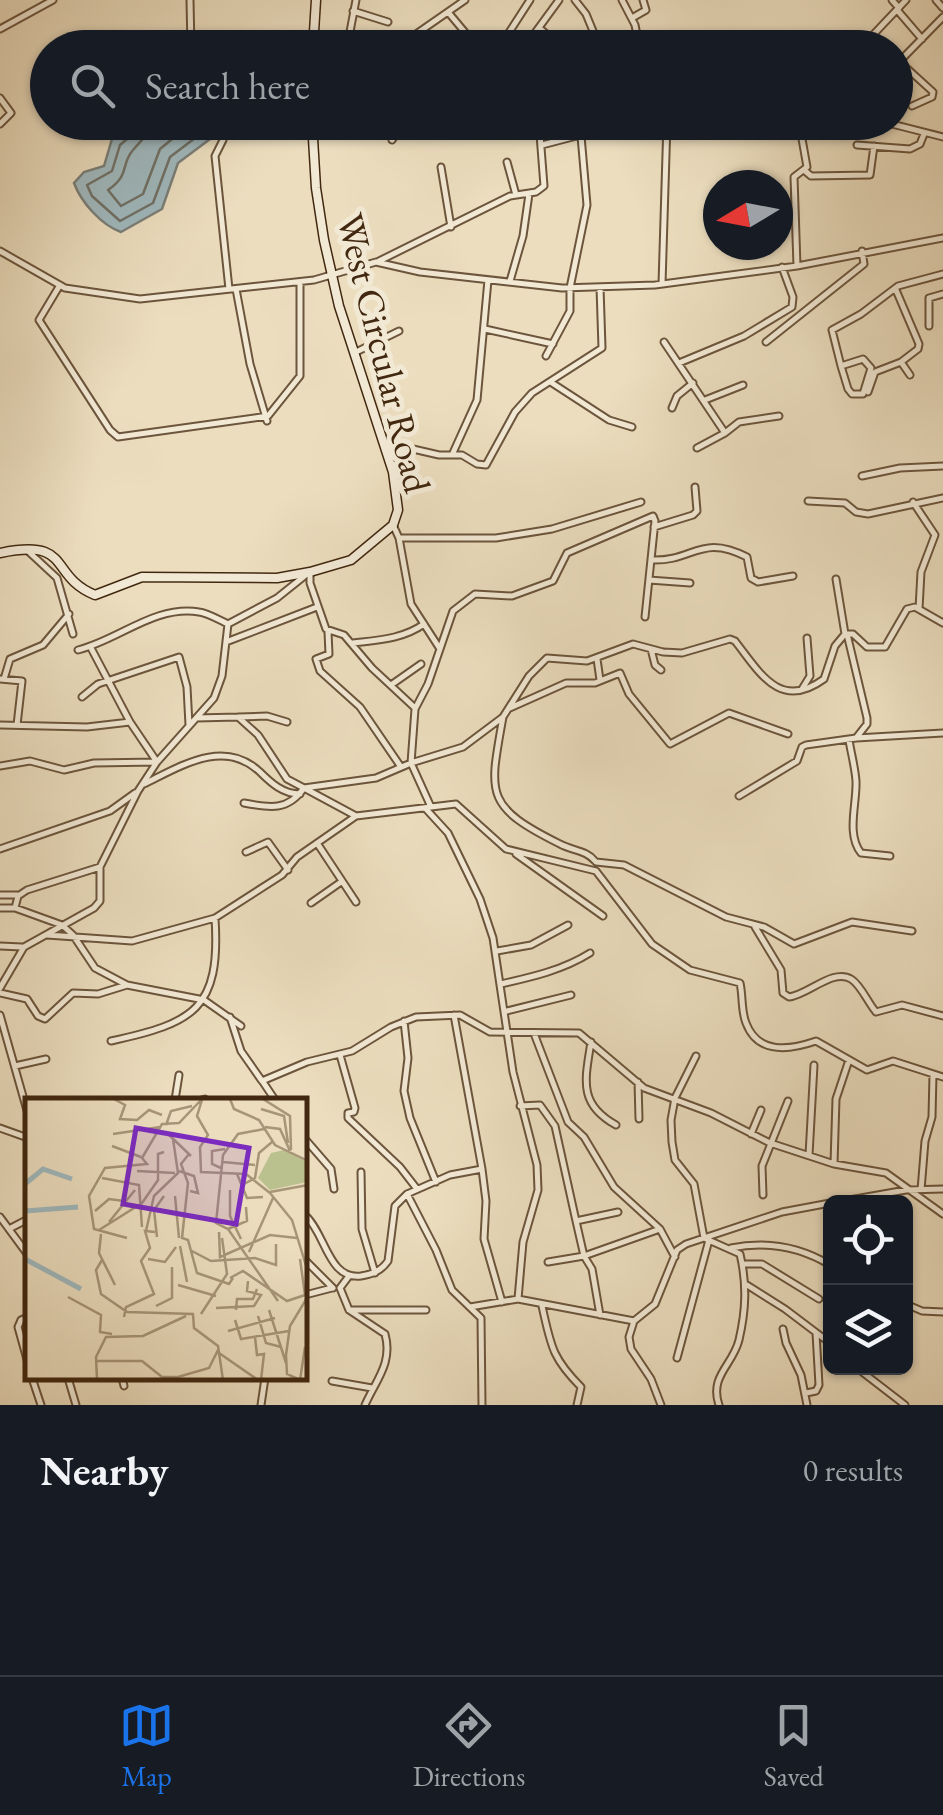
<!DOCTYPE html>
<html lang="en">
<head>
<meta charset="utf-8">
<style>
	body { margin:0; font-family:"EB Garamond",serif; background:#242831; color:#f1f3f6 }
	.controls { position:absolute; right:30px; bottom:30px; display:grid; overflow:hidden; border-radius:15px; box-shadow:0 2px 8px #0004 }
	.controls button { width:90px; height:90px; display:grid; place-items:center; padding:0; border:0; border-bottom:2px solid #363941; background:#171b24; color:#f1f3f6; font:50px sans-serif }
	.compass { position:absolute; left:703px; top:170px; width:90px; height:90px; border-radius:50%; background:#171b24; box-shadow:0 2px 8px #0004; rotate:260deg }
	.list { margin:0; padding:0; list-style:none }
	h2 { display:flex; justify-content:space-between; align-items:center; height:130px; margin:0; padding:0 40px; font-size:42px }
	h2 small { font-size:32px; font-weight:400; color:#9ea1a6 }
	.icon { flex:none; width:55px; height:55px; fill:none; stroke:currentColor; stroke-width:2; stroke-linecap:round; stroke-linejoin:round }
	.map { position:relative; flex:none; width:943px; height:1405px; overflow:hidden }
	.search { position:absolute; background:#171b24; box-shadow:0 2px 8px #0004; left:30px; right:30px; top:30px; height:110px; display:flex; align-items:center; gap:25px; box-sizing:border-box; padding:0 35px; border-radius:55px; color:#9ea1a6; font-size:38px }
	.sheet { height:270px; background:#171b24 }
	nav { display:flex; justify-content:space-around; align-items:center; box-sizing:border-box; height:140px; border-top:2px solid #363941; background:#171b24; font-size:28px; color:#9ea1a6 }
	nav a { display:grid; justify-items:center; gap:5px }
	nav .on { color:#1a73e8 }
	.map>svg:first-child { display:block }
	.water { fill:#9fb8bd; stroke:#7a7e78; stroke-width:2.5 }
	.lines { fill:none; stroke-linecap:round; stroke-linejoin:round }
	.shore { stroke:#707066; stroke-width:2.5 }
	.street-casing { stroke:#6c553c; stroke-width:9 }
	.secondary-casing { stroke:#422810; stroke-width:11 }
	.street { stroke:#f2e9d5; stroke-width:5 }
	.secondary { stroke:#f2e9d5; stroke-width:8 }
	.labels { text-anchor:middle; stroke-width:10; stroke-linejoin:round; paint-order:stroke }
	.street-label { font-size:38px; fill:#422810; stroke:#f2e9d5 }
	.inset-river { fill:none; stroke:#9fb8bd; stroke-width:5 }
	.inset-road { fill:none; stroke:#a79578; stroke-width:2.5 }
	.view { fill:#7b2cbf; fill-opacity:0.15; stroke:#7b2cbf; stroke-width:5 }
	.inset-edge { fill:none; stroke:#422810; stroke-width:5 }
</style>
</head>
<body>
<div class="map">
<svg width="943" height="1405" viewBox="0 0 943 1405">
	<rect width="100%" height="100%" fill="#ebddbe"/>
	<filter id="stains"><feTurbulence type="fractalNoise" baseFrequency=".002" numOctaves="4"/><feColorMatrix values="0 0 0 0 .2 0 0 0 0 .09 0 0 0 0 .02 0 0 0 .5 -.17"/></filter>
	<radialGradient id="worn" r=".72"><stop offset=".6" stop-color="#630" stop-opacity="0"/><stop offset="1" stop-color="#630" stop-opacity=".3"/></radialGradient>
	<path class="water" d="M135 123H216L214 136 178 163 162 209 121 232C101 225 81 202 74 183L84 172 104 166 112 139Z"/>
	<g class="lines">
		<path class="shore" d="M136 122 134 133 120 145 112 171 87 185 92 196 120 221 153 203 170 157 203 132 206 122
			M149 122C148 137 142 139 133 150 120 165 131 174 108 190L121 206 143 194 160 149 193 122"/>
		<g class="street-casing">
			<path id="street" d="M190 0 191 48
				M575 0 586 14 600 48
				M622 0 635 25 639 45
				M892 0 899 8
				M936 0 943 8
				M353 11 388 22
				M898 11 922 39
				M448 12 478 48
				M632 18 646 10 643 0
				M539 28 558 43
				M0 29 53 0
				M872 36 879 48
				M349 37 356 0
				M396 48 465 0
				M499 48 530 0
				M524 48 559 0
				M631 48 675 38
				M856 48 872 36 906 0
				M900 62 933 92 932 97 912 106
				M896 65 943 17
				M0 98 11 113 0 124
				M226 122 223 140 215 156 229 289
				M702 122 718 125 735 122
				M884 122 943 137
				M464 123 481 125 490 122
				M392 140 404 122
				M542 145 588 133 604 122
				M857 145 910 149 920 144 924 134
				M507 162 516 195
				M441 167 451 227
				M804 170 811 176 870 175 874 146
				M0 251 65 288 140 299 314 280 376 262 420 272 562 288 655 285 797 266 943 238
				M379 261 510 196 536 192 544 186 539 122
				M797 266 794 177 807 167 799 122
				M510 281 523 236 529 194
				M662 284 667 122
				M60 285 39 320 110 430 118 437 268 416 300 376V282
				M236 289 250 364 267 421
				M896 290 919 344 918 349 901 362 910 375
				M929 326V298L943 294
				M485 329 553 344
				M664 342 725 433
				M766 342 864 264 862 251
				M354 353 399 331
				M546 356 570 311V288L587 205 581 136
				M679 363 744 336 792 307 793 297 782 267
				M841 366 848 389 852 394H863L871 368 863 359 841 366 832 330 861 314 898 286 943 274
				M552 383 609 420 632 427
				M868 392 875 372 901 362
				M705 400 743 385
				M672 408 677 396 693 383
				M387 447 400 446 439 455H462L477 464 486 465 515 412 532 393 602 348 600 287
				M697 448 725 433 739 422 779 416
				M452 455 477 400 488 280
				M862 476 900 468 943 466
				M808 501 845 503 856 512 868 514 943 498
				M913 502 935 535 921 572 919 609
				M393 525 399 538 411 604 440 649
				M654 527 693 515 697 511 695 487
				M399 538H496L552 529 641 502
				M29 552 57 578 73 634
				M651 560C694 562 700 533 747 557L751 578 758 582 793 576
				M310 572V583L326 629 344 635 372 668 415 708
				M836 579 845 634
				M649 580 690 583
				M328 632 329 654 316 659 320 671 360 707 401 767
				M847 634 867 718V724L856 738
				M226 642 317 607
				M353 643C378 640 403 639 424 624
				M91 648 130 722 157 762
				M651 649 655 665 661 670
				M78 650C119 640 154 605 199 612 208 613 219 620 228 624
				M597 659 600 680
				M0 679 22 681 17 725
				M4 679 10 659 43 645 69 614
				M391 685 421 664
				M802 689 810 676 807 638
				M82 697 98 684 179 657 187 687 189 725
				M510 708 566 683H595L620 673 629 694 670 744 729 713 788 734
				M238 717 267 716 287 722
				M503 717C489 795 484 806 560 844 573 851 586 850 595 861
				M196 718 238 717 258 735 287 779 304 788 376 778 411 763 463 747 503 717 529 676 547 658 587 661 633 644 663 652 682 653 730 639 735 641C760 673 780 711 824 679L835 646 845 634H853L867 647H885L907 609 915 607 943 623
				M0 725 87 727 130 722
				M849 740C851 753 855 767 856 781 857 804 846 834 861 853L890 856
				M0 766 30 761 64 770 94 763 157 762
				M144 784C181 766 224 738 260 772 271 783 283 794 300 794
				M739 796 797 761 802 747 806 745 856 738 943 733
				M244 803C270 808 288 811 304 788L356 816
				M431 807 411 763 415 709 428 684 453 611 475 594 512 596 553 581 567 553 653 516 655 521 645 617
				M426 809 448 833 480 899 493 938 513 1072 537 1165 538 1190 523 1242 518 1299
				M317 843 356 902
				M0 849 110 811 135 793
				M246 852 268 842 288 870
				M516 854 603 916
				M596 862 624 865 726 917 764 927 794 944 852 922 912 931
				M0 895H17
				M311 903 341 882
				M0 908H15L62 925 73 935 95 968 127 985 204 1000 241 1026
				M15 908 18 896 27 890 100 867
				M755 927 781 970 783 993 789 997C808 995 833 968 851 979 861 985 868 1003 876 1012L902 1005 943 1016
				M47 935 132 941 215 918 282 875 297 857 356 816 456 804 506 849 596 871 652 944 690 970 740 983C743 996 741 1011 746 1023 758 1055 790 1050 816 1041L867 1070 893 1061 943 1077
				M0 946 22 947
				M497 951 531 945 568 925
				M501 984C532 977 563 970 590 953
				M0 988 24 947 94 908 100 901V867L138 791 157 762 214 698 222 676 228 624 277 598 307 574
				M0 993 27 999 38 1016 45 1019 73 993 98 994 127 985
				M507 1011 571 995
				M0 1015 28 1114
				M454 1015 482 1169 486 1201 484 1239 502 1302
				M230 1017 241 1051 262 1081 307 1062 352 1051 391 1027 416 1017 460 1015 490 1032 579 1033 644 1088 711 1113 770 1143 834 1164 886 1173 943 1214
				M404 1021 408 1058 404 1091 410 1118 436 1182
				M535 1036 568 1122 584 1137 614 1187 660 1229 675 1257
				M111 1041C193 1023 221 1010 215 918
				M591 1042C585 1080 578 1104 616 1125
				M340 1055 355 1108 354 1112 348 1113V1118L400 1167 417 1189
				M696 1056 675 1098 671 1120 672 1142 675 1160 694 1184 704 1238 740 1254C747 1284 746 1310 739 1340 733 1365 709 1376 719 1405
				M15 1066 46 1059
				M263 1082 275 1100
				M638 1082 639 1119
				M175 1100 179 1075
				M201 1100 205 1099
				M520 1106 540 1105 555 1126 576 1221 584 1256 592 1269 600 1315
				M0 1128 28 1138
				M751 1134 761 1110
				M305 1139 331 1169 334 1189
				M809 1155 814 1065
				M834 1164 836 1099 849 1060
				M361 1172 362 1229 375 1273
				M921 1190 925 1141 932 1117 933 1074
				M407 1194 450 1175 482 1169
				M763 1195 762 1166 788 1101
				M838 1202 906 1190 943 1189
				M305 1215C326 1234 328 1280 361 1276 373 1274 381 1271 388 1261L395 1206 407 1194 436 1250 452 1290 481 1318 482 1405
				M0 1217 28 1255
				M576 1221 618 1212
				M9 1229 28 1219
				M731 1248C766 1241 800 1247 830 1265
				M305 1260 333 1288
				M548 1262 584 1256 660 1229
				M743 1264H762L819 1299
				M349 1276 340 1288 349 1310 385 1334C393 1363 376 1380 365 1405
				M747 1285 785 1309 830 1343
				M305 1295 332 1288
				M906 1304 922 1311 943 1312
				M542 1306C551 1346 552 1358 581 1387L577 1405
				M470 1307 518 1299 634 1321
				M349 1310H426
				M28 1317 21 1320 18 1327 28 1363
				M783 1329 786 1343 801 1375 807 1405
				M677 1358 709 1240
				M857 1368 905 1405
				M32 1378 41 1405
				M68 1378 76 1405
				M122 1378 124 1386
				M332 1381 372 1388
				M806 1393 816 1391 819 1385 816 1333
				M261 1405 265 1378
				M661 1405 651 1379 631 1349 629 1337 634 1321 655 1304 677 1250 686 1244 782 1212 830 1203"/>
		</g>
		<g class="secondary-casing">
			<path id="secondary" d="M313 48 316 0
				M0 553C74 538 47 575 95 595L142 577 277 578 310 572 351 560 393 525 398 510 393 472 339 306 324 240 316 188 312 122"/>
		</g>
		<use href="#street" class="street"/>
		<use href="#secondary" class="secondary"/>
	</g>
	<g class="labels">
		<g class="street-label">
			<text transform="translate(384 353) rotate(76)" y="13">West Circular Road</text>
		</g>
	</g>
	<g transform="translate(25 1098)">
		<rect width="282" height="282" fill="#ebddbe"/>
		<path d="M259 52 282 64V84L245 92 233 80 246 55Z" fill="#bbc08f"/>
		<path class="inset-river" d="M0 86 18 71 47 81M0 113 53 109M0 161 56 191"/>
		<path class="inset-road" d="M89 1 100 7 95 21 112 22 124 12 137 17M205 1 209 11 234 22 250 47 283 63M238 1 265 18 266 52M177 2 172 18 183 37 175 49 176 74 221 76 245 95M236 11 259 18 263 45M141 27 146 13 167 8M240 29 255 31 265 53M88 36 135 29M143 36 166 58M87 48 116 59M164 56 156 66 163 85 157 140 163 142 172 175 204 186 208 180M198 64 230 67M196 70 187 66V53L200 51M112 73 150 75M154 73 169 78 173 95 165 93M212 76 222 100 238 99M77 80 114 87 117 129M217 87 230 80 234 55 247 44M205 92V118L216 141M245 94 283 87M245 95 267 122 283 174M150 98 154 140M221 109 222 123 203 131 191 125 198 57 213 36 239 31M70 113 84 101 99 103M84 124 110 92M203 131 253 203M74 132 117 105 133 82V56L139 54M121 133 129 98 153 75 148 41M194 134 195 159 245 137 272 140M76 136 74 155 90 187M132 139 129 112 139 98M102 140 69 131 64 98 80 70 122 66 117 60 137 26 154 25 177 1M155 148 162 184M165 152 186 163 230 160 251 167V146M224 154 248 100M123 161 140 164 151 149M275 161 280 197M77 162 71 172 76 196 102 214 169 216M205 180 218 173 262 203 283 196M153 187 191 198M43 199 76 217 75 234 87 236M131 208 147 200V169M191 210 229 208 236 197 222 193 223 183M211 212 212 201H228L232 191M244 212 261 265M168 216 169 230 193 248 198 282M176 216 202 176 197 140M233 218 241 245 256 249M99 219 101 209 129 196 116 163 125 150 120 133 130 134M210 222 216 241 264 233M203 233 250 220M230 239 232 257 239 256 236 282M194 255 233 282M71 263H117L137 279H153L184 270 193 252M72 282 71 259 81 239 118 238 161 218M275 282 262 276 261 257 265 228 282 200M275 282 280 249"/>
		<path class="view" d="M111 30 224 50 211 126 98 106Z"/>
		<rect width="282" height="282" class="inset-edge"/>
	</g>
	<rect width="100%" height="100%" filter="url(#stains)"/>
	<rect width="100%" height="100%" fill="url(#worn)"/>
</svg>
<div class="controls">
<button><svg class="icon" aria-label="locate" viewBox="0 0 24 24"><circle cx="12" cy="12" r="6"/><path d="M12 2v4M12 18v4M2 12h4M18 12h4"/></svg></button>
<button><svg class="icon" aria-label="layers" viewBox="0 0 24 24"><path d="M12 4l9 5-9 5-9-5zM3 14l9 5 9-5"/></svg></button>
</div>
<svg class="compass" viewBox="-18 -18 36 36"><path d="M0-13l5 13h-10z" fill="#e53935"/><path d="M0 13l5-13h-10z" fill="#9ea1a6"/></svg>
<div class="search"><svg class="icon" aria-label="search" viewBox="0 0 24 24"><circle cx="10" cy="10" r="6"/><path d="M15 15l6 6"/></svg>Search here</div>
</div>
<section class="sheet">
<h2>Nearby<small>0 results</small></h2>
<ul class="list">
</ul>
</section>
<nav>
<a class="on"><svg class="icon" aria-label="map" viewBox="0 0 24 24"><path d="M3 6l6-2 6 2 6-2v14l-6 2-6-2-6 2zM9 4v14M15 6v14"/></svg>Map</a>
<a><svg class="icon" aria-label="directions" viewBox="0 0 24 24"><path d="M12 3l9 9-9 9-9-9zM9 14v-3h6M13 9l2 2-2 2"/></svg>Directions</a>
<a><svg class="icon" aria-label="saved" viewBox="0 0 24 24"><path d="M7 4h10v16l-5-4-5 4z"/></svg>Saved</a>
</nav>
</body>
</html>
